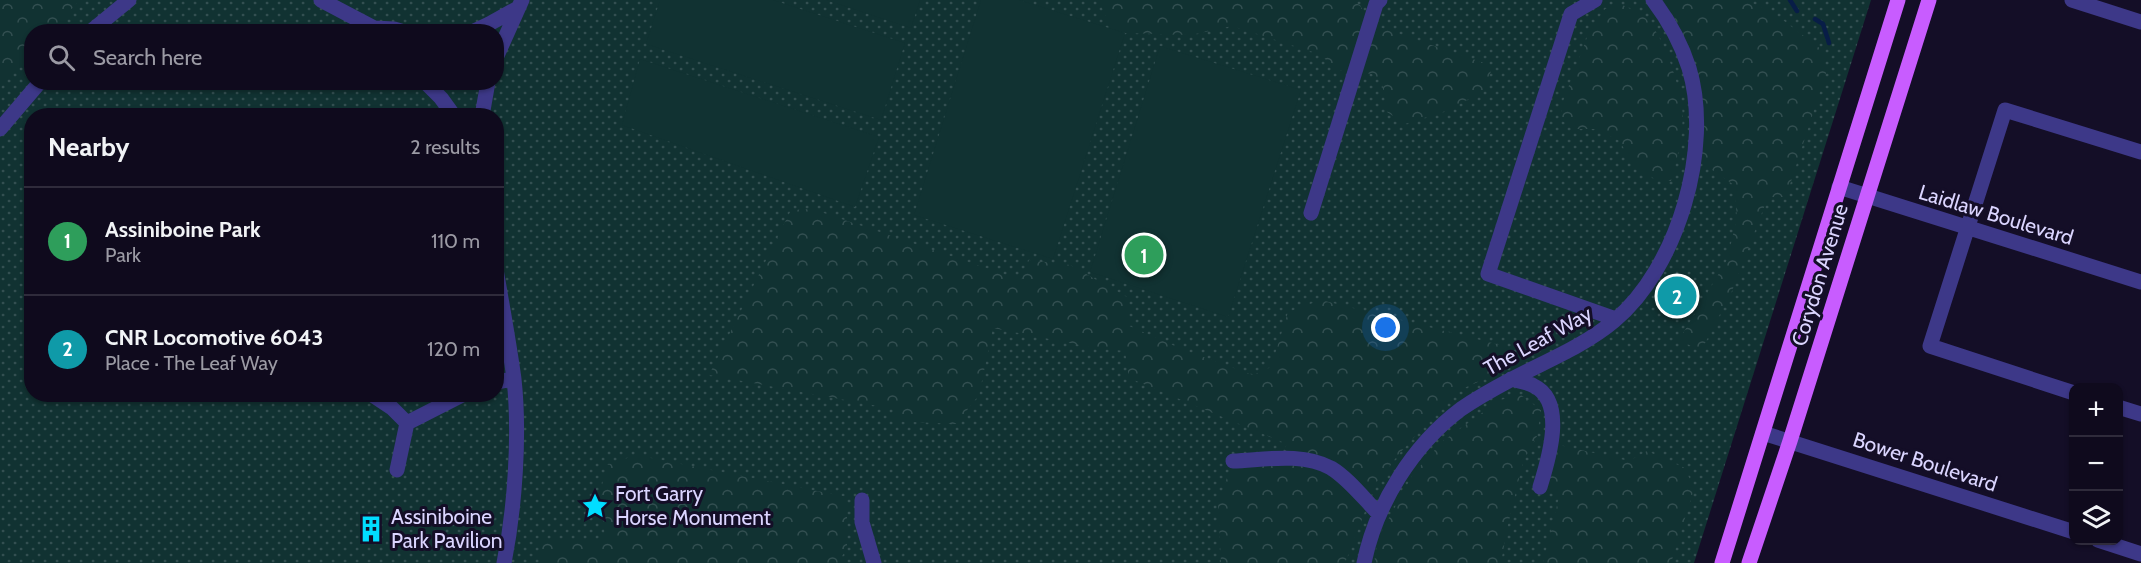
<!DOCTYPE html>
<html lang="en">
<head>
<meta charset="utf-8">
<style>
	body { margin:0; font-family:Cabin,sans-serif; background:#1d182a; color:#f1f3f6 }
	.controls { position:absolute; right:18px; bottom:18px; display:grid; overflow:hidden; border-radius:12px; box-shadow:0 2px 4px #0004 }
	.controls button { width:54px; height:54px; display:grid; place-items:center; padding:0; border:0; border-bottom:2px solid #2f2b3b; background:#0f0a1d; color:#f1f3f6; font:30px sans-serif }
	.you { position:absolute; left:1386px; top:328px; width:21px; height:21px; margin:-15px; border:4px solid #fff; border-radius:50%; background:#1a73e8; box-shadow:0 0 0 9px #1a73e833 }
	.badge { display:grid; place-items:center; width:39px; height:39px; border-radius:50%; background:#01ddff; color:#fff; font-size:20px; font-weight:700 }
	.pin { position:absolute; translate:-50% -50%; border:3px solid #fff; box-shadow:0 2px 6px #0006 }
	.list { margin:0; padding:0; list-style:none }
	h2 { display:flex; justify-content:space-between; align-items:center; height:78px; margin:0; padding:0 24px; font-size:26px }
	h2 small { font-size:20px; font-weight:400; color:#9b9aa4 }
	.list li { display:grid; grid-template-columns:39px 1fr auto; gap:18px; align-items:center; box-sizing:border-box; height:108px; padding:0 24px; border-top:2px solid #2f2b3b }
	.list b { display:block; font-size:22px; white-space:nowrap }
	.list p { margin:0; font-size:20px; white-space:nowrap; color:#9b9aa4 }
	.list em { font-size:20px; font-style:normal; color:#9b9aa4 }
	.icon { flex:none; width:33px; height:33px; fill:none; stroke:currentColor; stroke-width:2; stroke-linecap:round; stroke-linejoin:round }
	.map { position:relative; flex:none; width:2141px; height:563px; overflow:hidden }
	.search { position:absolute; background:#0f0a1d; box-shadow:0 2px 4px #0004; left:24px; top:24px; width:480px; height:66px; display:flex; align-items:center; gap:15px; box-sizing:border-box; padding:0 21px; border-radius:24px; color:#9b9aa4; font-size:22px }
	.panel { position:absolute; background:#0f0a1d; box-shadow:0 2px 4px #0004; left:24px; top:108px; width:480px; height:294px; border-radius:24px }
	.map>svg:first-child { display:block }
	.grass { fill:url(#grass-dots); fill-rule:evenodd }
	.forest { fill:url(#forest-crowns) }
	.pitch { fill:#113232 }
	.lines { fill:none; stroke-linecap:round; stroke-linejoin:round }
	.stream { stroke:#081d47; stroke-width:4.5 }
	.minor { stroke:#3d3888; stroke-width:15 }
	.major { stroke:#c85cff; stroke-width:15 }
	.labels { text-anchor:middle; stroke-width:6; stroke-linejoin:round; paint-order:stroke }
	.street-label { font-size:21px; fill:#dbd5ff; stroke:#140e27 }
	.poi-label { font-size:21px; fill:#dbd5ff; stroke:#140e27; text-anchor:start }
</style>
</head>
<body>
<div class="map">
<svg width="2141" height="563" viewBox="0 0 2141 563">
	<defs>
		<pattern id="grass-dots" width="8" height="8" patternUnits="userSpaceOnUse" patternTransform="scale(1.5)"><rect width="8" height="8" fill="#113232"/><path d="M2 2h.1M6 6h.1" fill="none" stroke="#334f51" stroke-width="1.8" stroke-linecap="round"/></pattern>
		<pattern id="forest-crowns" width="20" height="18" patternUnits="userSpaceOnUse" patternTransform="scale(1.5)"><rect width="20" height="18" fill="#113232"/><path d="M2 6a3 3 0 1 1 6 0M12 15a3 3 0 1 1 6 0" fill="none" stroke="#334f51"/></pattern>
	</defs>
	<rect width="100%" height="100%" fill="#140e27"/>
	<path class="grass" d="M0 0H1871L1694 563H0ZM32 32H496V82H32ZM32 116H496V394H32Z"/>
	<path class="forest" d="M0 0H80L51 31 32 32 31 53 0 88Z
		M1099 0H1348L1360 5 1370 24 1493 66 1483 92 1443 112 1405 124 1387 112 1382 83 1372 74 1338 70 1319 54 1232 26 1191 35 1125 33C1109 28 1105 15 1099 0Z
		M1665 0H1744L1771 11 1822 50 1826 73 1786 197H1768L1732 291 1701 351 1679 340 1727 260 1737 218 1734 185 1702 163V116L1697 63Z
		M1621 4C1627 8 1636 11 1642 15 1663 31 1678 81 1682 107 1685 128 1677 160 1671 181L1656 180 1631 163 1620 141 1595 129H1575L1561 120 1562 104 1589 32 1605 9Z
		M812 209 1021 280 1029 260 1070 265 1127 297V325L1184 350 1253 375 1271 367 1288 312 1321 300 1508 347 1519 364 1455 392 1399 454 1376 483 1345 563H1221L1218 503 1233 461 1279 459 1287 444 1129 378 1125 351 1095 348 993 328 979 395 956 424 892 421 894 409 709 375 791 210Z
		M398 395 443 394V395C432 404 411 399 398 395Z
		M1521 395 1541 410 1537 436 1523 462 1507 529 1501 563H1374L1378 538 1413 474 1443 441 1500 400Z
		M1559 445 1629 461 1647 451 1685 468 1694 489 1671 563H1543L1560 493 1540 487Z
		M636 455 847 497V548L838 563H540V540H605L601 489 607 465Z"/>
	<path class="pitch" d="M660 0H773L905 43 881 120 646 44Z
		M826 0H920L911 28Z
		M981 0H1019L1125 33 1053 259 914 215Z
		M1160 46 1301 90 1228 317 1090 272Z
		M640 59 879 137 855 207 622 125Z"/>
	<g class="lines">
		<path class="stream" d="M1790 0 1797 11
			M1815 19 1823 24 1829 43"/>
		<path class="minor" d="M321 0 374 28 394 29 404 32
			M1595 0 1571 14 1488 274 1616 319
			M2072 0 2141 22
			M90 32 129 0
			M472 32 489 24 518 8
			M496 58 522 0
			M425 82 441 98 454 116
			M482 116 488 82
			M0 129 40 82
			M1839 187 2141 282
			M1311 213 1376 4 1380 0
			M496 269C502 305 509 342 514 379 520 434 515 508 504 563
			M1511 379C1519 381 1527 382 1534 386 1567 402 1548 461 1540 487
			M496 382 514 379
			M2074 393 1930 346 2005 110 2141 152
			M371 394 392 408 407 423
			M2118 407 2141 414
			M1763 433 2074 532
			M1233 461C1264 460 1302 452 1331 468 1349 479 1364 499 1379 514
			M397 470 407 423 464 394
			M862 500V522L874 563
			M2098 540 2141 554
			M1364 563C1376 504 1413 445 1461 409 1477 398 1495 388 1512 379 1546 361 1584 346 1614 321 1678 268 1713 147 1689 68 1681 43 1669 21 1653 0"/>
		<path class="major" d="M1722 563 1898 0
			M1749 563 1790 441 1929 0"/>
	</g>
	<defs>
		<g id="sight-bare" transform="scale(2.07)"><path d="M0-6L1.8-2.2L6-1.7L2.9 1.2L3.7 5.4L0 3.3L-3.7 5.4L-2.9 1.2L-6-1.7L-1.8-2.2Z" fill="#01ddff" stroke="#140e27" stroke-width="2.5" paint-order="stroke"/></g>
		<g id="building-bare" transform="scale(2.07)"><path d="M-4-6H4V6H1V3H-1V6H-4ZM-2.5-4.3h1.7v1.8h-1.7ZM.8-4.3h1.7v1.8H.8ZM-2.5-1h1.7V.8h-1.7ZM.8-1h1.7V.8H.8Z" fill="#01ddff" stroke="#140e27" stroke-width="2.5" paint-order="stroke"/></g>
	</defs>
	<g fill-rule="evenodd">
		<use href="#sight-bare" x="595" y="506"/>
		<use href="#building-bare" x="371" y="529"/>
	</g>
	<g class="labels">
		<g class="street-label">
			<text transform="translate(1996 215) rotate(17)" y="7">Laidlaw Boulevard</text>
			<text transform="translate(1820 275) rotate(-73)" y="7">Corydon Avenue</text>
			<text transform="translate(1538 341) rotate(-29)" y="7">The Leaf Way</text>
			<text transform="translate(1925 462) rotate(18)" y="7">Bower Boulevard</text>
		</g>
		<g class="poi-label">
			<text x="615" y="501">Fort Garry<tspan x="615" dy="24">Horse Monument</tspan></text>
			<text x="391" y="524">Assiniboine<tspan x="391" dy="24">Park Pavilion</tspan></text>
		</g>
	</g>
</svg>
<div class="controls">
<button>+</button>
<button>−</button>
<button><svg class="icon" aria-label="layers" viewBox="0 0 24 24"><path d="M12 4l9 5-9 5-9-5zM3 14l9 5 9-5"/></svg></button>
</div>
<div class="you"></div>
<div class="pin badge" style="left:1144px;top:255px;background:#2e9e5b">1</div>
<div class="pin badge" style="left:1677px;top:296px;background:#0f9aa8">2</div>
<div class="search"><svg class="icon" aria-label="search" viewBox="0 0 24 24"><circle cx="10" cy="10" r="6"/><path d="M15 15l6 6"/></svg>Search here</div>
<section class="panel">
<h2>Nearby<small>2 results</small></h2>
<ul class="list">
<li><span class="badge" style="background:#2e9e5b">1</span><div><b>Assiniboine Park</b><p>Park</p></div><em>110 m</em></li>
<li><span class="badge" style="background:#0f9aa8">2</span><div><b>CNR Locomotive 6043</b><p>Place · The Leaf Way</p></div><em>120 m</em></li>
</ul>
</section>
</div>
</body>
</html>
